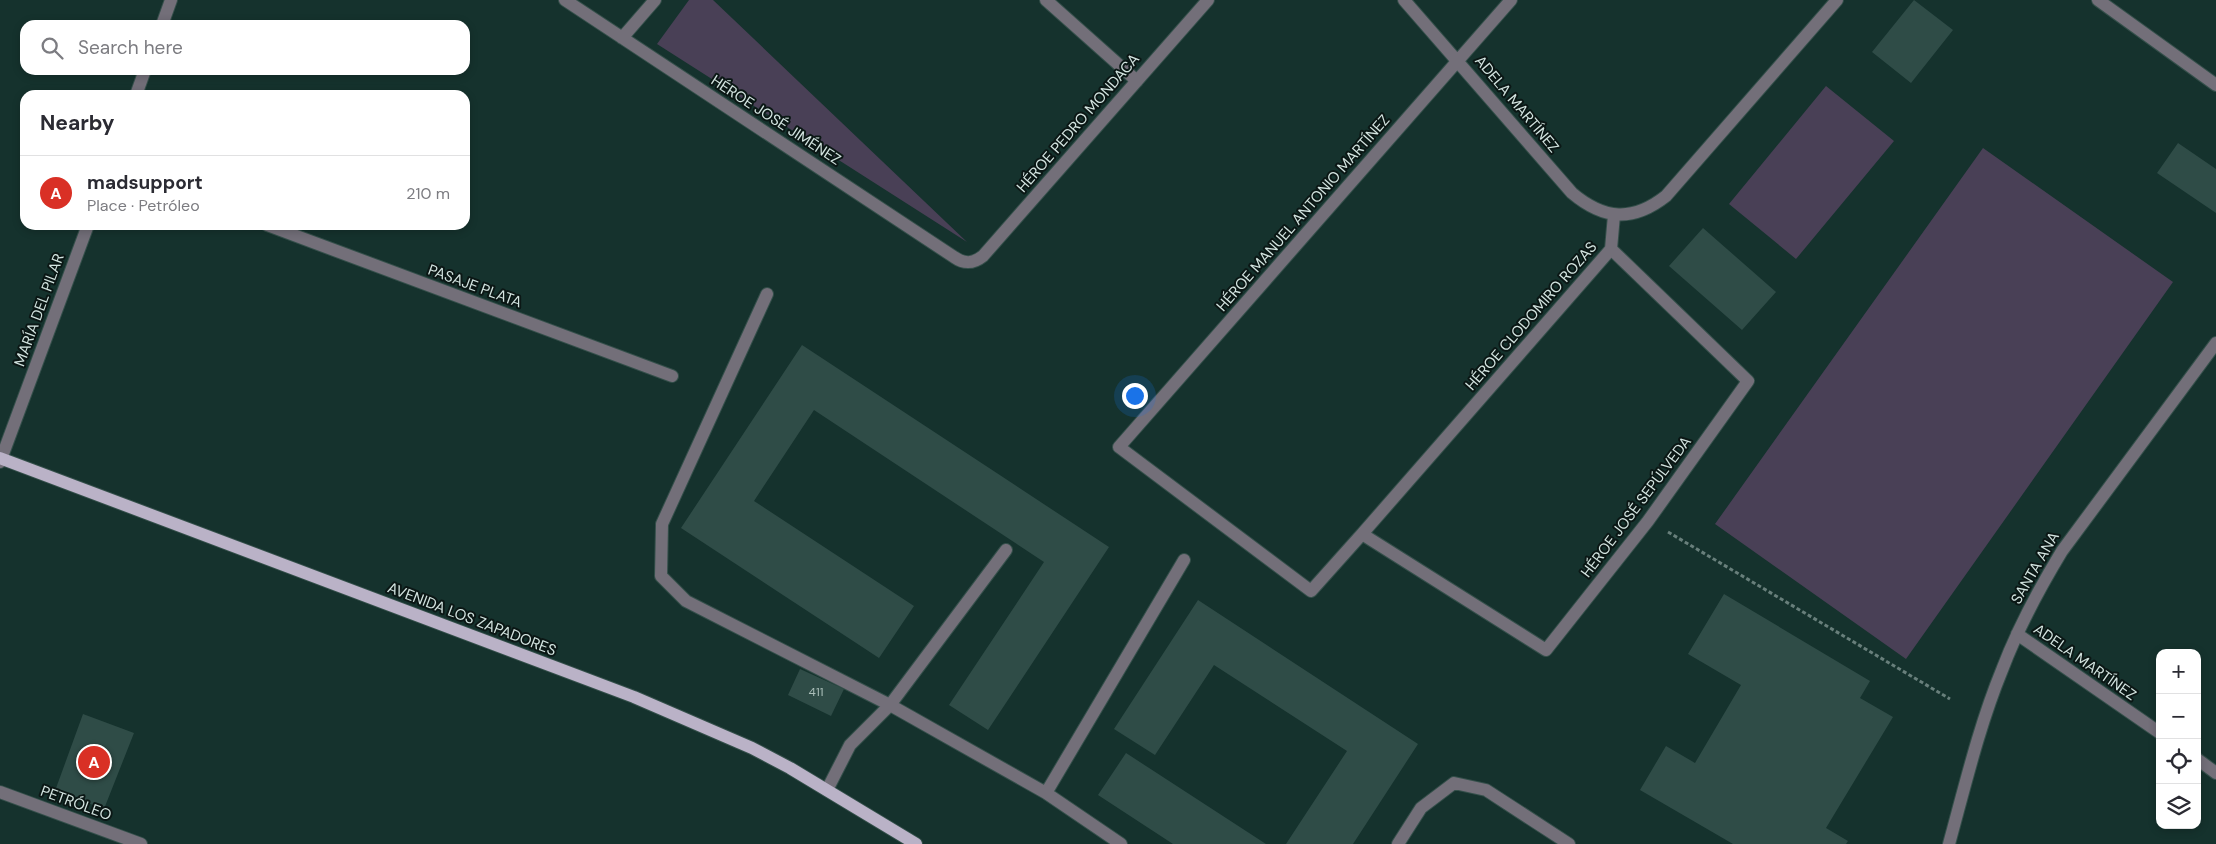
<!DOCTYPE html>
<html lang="en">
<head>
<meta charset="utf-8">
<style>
	body { margin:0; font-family:"DM Sans",sans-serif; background:#f2f2f3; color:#2b2b33 }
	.controls { position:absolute; right:15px; bottom:15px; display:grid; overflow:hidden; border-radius:10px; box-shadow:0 2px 8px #0003 }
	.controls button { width:45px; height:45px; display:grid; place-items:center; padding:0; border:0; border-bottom:1px solid #e1e1e2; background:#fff; color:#2b2b33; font:25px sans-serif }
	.you { position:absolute; left:1134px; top:395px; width:18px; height:18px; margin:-12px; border:4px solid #fff; border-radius:50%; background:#1a73e8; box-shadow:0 0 0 8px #1a73e833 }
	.badge { display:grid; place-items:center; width:32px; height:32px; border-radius:50%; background:#d93025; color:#fff; font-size:16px; font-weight:700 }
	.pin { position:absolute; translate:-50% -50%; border:2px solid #fff; box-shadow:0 1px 5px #0006 }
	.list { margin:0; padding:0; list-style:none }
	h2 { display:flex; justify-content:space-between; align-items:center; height:65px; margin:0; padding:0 20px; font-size:21px }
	h2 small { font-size:16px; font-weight:400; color:#7c7c81 }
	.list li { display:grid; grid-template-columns:32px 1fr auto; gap:15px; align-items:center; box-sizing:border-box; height:75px; padding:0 20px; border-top:1px solid #e1e1e2 }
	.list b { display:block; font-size:19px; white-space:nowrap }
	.list p { margin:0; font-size:16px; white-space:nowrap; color:#7c7c81 }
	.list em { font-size:16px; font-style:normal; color:#7c7c81 }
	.icon { flex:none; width:28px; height:28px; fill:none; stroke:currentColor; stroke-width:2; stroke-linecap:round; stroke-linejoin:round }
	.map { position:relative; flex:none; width:2216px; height:844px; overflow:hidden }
	.search { position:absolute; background:#fff; box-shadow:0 2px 8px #0003; left:20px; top:20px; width:450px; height:55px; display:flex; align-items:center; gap:12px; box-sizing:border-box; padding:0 18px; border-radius:15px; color:#7c7c81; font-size:19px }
	.panel { position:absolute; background:#fff; box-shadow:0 2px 8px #0003; left:20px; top:90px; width:450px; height:140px; border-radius:15px }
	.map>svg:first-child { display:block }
	.green { fill:#494056 }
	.building { fill:#2f4c47 }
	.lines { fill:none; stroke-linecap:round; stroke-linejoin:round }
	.minor-casing { stroke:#344f4a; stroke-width:14 }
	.major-casing { stroke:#344f4a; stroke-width:14 }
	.path { stroke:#687f7b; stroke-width:3; stroke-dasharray:4 2.5; stroke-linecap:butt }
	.minor { stroke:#736f79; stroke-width:12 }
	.major { stroke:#bab2c7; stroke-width:12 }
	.labels { text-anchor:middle; stroke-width:4; stroke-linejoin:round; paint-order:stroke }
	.number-label { font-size:12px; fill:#abbfba }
	.street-label { font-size:15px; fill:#d4e5e1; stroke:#0b1715 }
</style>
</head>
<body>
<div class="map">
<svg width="2216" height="844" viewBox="0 0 2216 844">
	<rect width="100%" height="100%" fill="#15322d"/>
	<path class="green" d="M689 0H713L967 242 657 44Z
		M1826 86 1894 141 1796 259 1729 204Z
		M1983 148 2173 282 1906 659 1715 524Z"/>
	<path class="building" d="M1914 0 1953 30 1911 83 1872 52Z
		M2178 143 2216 169V213L2157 173Z
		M1703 228 1776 292 1742 330 1669 266Z
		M802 345 1109 547 988 730 949 705 1044 562 814 410 754 501 914 606 879 658 681 528Z
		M1724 594 1870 681 1860 698 1893 717 1826 828 1848 841 1846 844H1733L1640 790 1666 746 1695 763 1741 685 1688 654Z
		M1198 600 1418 744 1353 844H1286L1347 751 1214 665 1155 755 1114 729Z
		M800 669 844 689 831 716 788 695Z
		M83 714 134 733 104 809 55 791Z
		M1126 753 1266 844H1173L1098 795Z"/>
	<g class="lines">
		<g class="minor-casing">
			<path id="minor" d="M565 0 954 257C964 264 973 264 983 256L1208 0
				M1046 0 1137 81
				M1404 0 1572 193C1604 220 1633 222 1666 196L1837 0
				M1511 0 1119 447 1311 591 1362 534 1546 650 1648 521 1748 381 1611 249
				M2098 0 2216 85
				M162 25 171 0
				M622 38 655 0
				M136 95 145 70
				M267 225 672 376
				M767 294 662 524 661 576 686 601 890 705 1046 793 1121 844
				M0 462 88 225
				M1362 534 1611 249 1614 215
				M2017 634 2160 733
				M2197 759 2216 773
				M827 790 850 745 890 705 1006 550
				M0 792 141 844
				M1046 793 1184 560
				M1398 844 1421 808 1454 783 1486 790 1569 844
				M1949 844C1965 786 1979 726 2002 670 2018 628 2039 589 2062 551L2216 343"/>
		</g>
		<g class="major-casing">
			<path id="major" d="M0 458 634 697 752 748 790 768 916 844"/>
		</g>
		<path class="path" d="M1668 532 1950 699"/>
		<use href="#minor" class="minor"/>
		<use href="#major" class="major"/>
	</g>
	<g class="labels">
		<g class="number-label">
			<text x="816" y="696">411</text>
		</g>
		<g class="street-label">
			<text transform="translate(1517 104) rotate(50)" y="5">ADELA MARTÍNEZ</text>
			<text transform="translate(776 120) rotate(33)" y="5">HÉROE JOSÉ JIMÉNEZ</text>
			<text transform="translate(1078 123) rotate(-49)" y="5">HÉROE PEDRO MONDACA</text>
			<text transform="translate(1303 213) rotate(-49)" y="5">HÉROE MANUEL ANTONIO MARTÍNEZ</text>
			<text transform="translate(475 286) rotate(20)" y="5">PASAJE PLATA</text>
			<text transform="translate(39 310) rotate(-70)" y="5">MARÍA DEL PILAR</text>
			<text transform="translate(1531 316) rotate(-49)" y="5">HÉROE CLODOMIRO ROZAS</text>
			<text transform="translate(1636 507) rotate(-53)" y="5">HÉROE JOSÉ SEPÚLVEDA</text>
			<text transform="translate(2035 568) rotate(-60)" y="5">SANTA ANA</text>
			<text transform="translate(472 619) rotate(21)" y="5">AVENIDA LOS ZAPADORES</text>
			<text transform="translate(2085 662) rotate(35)" y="5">ADELA MARTÍNEZ</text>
			<text transform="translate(76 803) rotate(20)" y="5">PETRÓLEO</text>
		</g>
	</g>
</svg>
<div class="controls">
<button>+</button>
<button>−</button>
<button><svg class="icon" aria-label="locate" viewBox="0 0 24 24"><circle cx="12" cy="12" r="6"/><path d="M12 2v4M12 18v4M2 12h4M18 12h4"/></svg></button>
<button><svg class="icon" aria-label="layers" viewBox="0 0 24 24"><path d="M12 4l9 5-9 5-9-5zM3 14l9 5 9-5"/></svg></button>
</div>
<div class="you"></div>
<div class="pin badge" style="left:94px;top:762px">A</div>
<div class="search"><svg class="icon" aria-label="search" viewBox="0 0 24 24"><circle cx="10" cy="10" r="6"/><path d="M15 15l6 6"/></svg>Search here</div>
<section class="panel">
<h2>Nearby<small></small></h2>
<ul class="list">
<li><span class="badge">A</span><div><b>madsupport</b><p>Place · Petróleo</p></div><em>210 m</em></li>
</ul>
</section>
</div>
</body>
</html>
